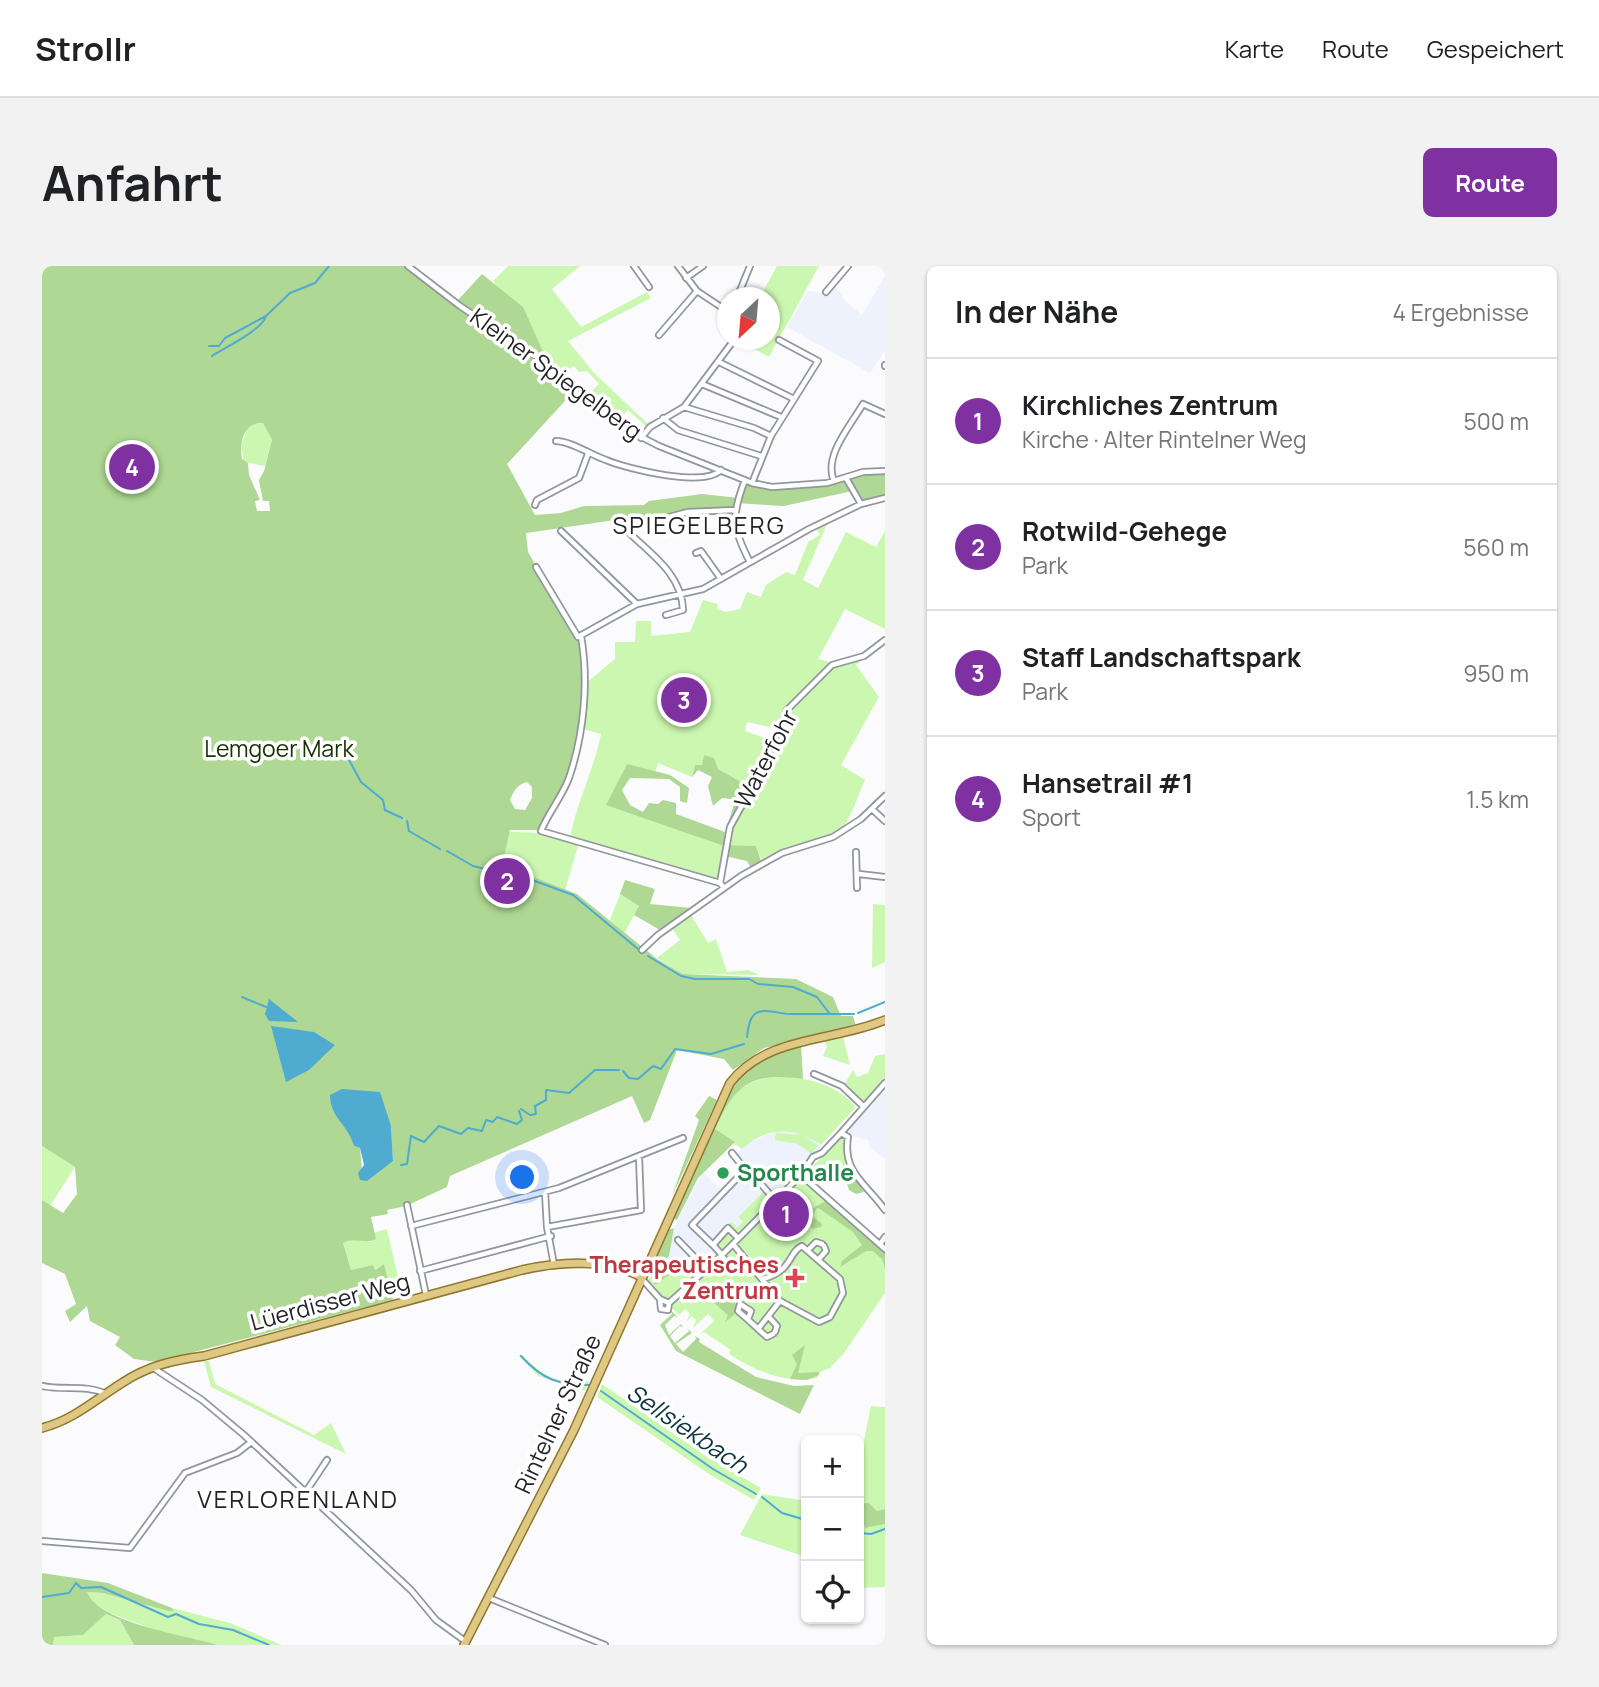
<!DOCTYPE html>
<html lang="de">
<head>
<meta charset="utf-8">
<style>
	body { margin:0; font-family:Manrope,sans-serif; background:#f2f2f2; color:#202124 }
	.controls { position:absolute; right:21px; bottom:21px; display:grid; overflow:hidden; border-radius:10px; box-shadow:0 2px 5px #0004 }
	.controls button { width:63px; height:63px; display:grid; place-items:center; padding:0; border:0; border-bottom:2px solid #e0e0e0; background:#fff; color:#202124; font:35px sans-serif }
	.compass { position:absolute; left:675px; top:21px; width:63px; height:63px; border-radius:50%; background:#fff; box-shadow:0 2px 5px #0004; rotate:206deg }
	.you { position:absolute; left:481px; top:912px; width:24px; height:24px; margin:-18px; border:5px solid #fff; border-radius:50%; background:#1a73e8; box-shadow:0 0 0 10px #1a73e833 }
	.badge { display:grid; place-items:center; width:46px; height:46px; border-radius:50%; background:#7f31a2; color:#fff; font-size:23px; font-weight:700 }
	.pin { position:absolute; translate:-50% -50%; border:4px solid #fff; box-shadow:0 2px 7px #0006 }
	.list { margin:0; padding:0; list-style:none }
	h2 { display:flex; justify-content:space-between; align-items:center; height:91px; margin:0; padding:0 28px; font-size:30px }
	h2 small { font-size:23px; font-weight:400; color:#757577 }
	.list li { display:grid; grid-template-columns:46px 1fr auto; gap:21px; align-items:center; box-sizing:border-box; height:126px; padding:0 28px; border-top:2px solid #e0e0e0 }
	.list b { display:block; font-size:26px; white-space:nowrap }
	.list p { margin:0; font-size:23px; white-space:nowrap; color:#757577 }
	.list em { font-size:23px; font-style:normal; color:#757577 }
	.icon { flex:none; width:38px; height:38px; fill:none; stroke:currentColor; stroke-width:2; stroke-linecap:round; stroke-linejoin:round }
	.map { position:relative; flex:none; width:843px; height:1379px; overflow:hidden; border-radius:10px }
	header { display:flex; align-items:center; gap:42px; box-sizing:border-box; height:98px; padding:0 35px; background:#fff; border-bottom:2px solid #e0e0e0 }
	header strong { font-size:33px }
	nav { display:flex; gap:38px; margin-inline-start:auto; font-size:24px }
	.intro { display:flex; align-items:center; justify-content:space-between; box-sizing:border-box; height:168px; padding:0 42px }
	h1 { margin:0; font-size:49px }
	.button { padding:18px 32px; border-radius:10px; background:#7f31a2; color:#fff; font-size:24px; font-weight:700 }
	main { display:flex; gap:42px; padding:0 42px }
	aside { flex:1; background:#fff; border-radius:10px; box-shadow:0 2px 5px #0004 }
	.map>svg:first-child { display:block }
	.built { fill:#eef2fc }
	.green { fill:#ccf7b0 }
	.forest { fill:#aed893; fill-rule:evenodd }
	.water { fill:#4fabd0 }
	.lines { fill:none; stroke-linecap:round; stroke-linejoin:round }
	.stream { stroke:#4fabd0; stroke-width:2 }
	.minor-casing { stroke:#92969f; stroke-width:8 }
	.major-casing { stroke:#8f772d; stroke-width:10 }
	.minor { stroke:#fff; stroke-width:4.5 }
	.major { stroke:#dfc883; stroke-width:7 }
	.leisure-dot { fill:#2e9e5b; stroke:#fff; stroke-width:2.5 }
	.health-dot { fill:#e0444e; stroke:#fff; stroke-width:2.5 }
	.labels { text-anchor:middle; stroke-width:7; stroke-linejoin:round; paint-order:stroke }
	.street-label { font-size:23px; fill:#232428; stroke:#fff }
	.park-label { font-size:23px; fill:#183101; stroke:#fff }
	.leisure-label { font-size:23px; font-weight:bold; fill:#27864d; stroke:#fff; text-anchor:start }
	.health-label { font-size:23px; font-weight:bold; fill:#be3a42; stroke:#fff; text-anchor:end }
	.neighbourhood-label { font-size:24px; letter-spacing:2px; fill:#232428; stroke:#fff }
	.water-label { font-size:24px; font-style:italic; fill:#0a3544; stroke:#fff }
</style>
</head>
<body>
<header>
<strong>Strollr</strong>
<nav><a>Karte</a><a>Route</a><a>Gespeichert</a></nav>
</header>
<div class="intro"><h1>Anfahrt</h1><a class="button">Route</a></div>
<main>
<div class="map">
<svg width="843" height="1379" viewBox="0 0 843 1379">
	<rect width="100%" height="100%" fill="#fbfbfd"/>
	<path class="built" d="M843 10V85L828 107 745 61 766 25 784 27 793 19 803 35 820 49Z
		M843 822V893L828 882 826 874 802 869Z
		M737 864 763 868 778 879 780 884 774 886 766 899 735 932 693 890 706 877Z
		M661 906 682 927 698 911 709 909 723 923 696 951 701 956 695 962 689 956 671 977 679 986 647 1011 626 1006 619 999 627 990 632 962Z"/>
	<path class="green" d="M466 0H538L510 23 539 61 605 26 609 32 526 75 552 107 605 157 618 152 606 162 586 144 576 154 544 130 557 118 545 105 537 106 532 100 517 110 451 15Z
		M735 0H777L727 91 696 74H727V32L718 31Z
		M221 157 230 174 223 200 202 196 199 179 205 163 213 157Z
		M786 256 761 314 776 322 804 266 834 281 843 265V363L803 343 776 393 791 397 743 444 736 463 705 456 703 465 731 475 708 521 676 503 662 490 660 499H653L650 511 616 497 613 507 585 498 565 538 682 580 675 615 528 572C535 535 552 504 559 468L541 463 542 419 573 393V376H593L594 355H609V370L648 366 661 334 676 338 675 343 684 346 698 343 705 326 719 331 724 319 744 306 753 309 766 276 778 269 773 261Z
		M823 391 814 399 837 431 799 499 823 514C816 529 811 547 802 560 792 575 738 585 720 595L714 580 686 579 690 559 747 443 760 434 788 401Z
		M416 564 499 567 537 577 523 624 478 675Z
		M578 628 597 640 582 668 568 654Z
		M831 638 843 639V696L830 702Z
		M649 649 666 677 674 673 685 706 707 704 717 709 641 708 615 692 638 674 630 662Z
		M801 770 808 799 781 790 785 781 782 774Z
		M843 788V814L823 837 802 819 811 804 815 811 826 807 833 790Z
		M744 810C771 814 795 819 814 841L779 879C752 861 725 860 700 883L673 863C691 824 699 813 744 810Z
		M734 867 761 869 776 879 770 888 756 878 733 874Z
		M800 871 804 874 803 897 807 904 778 911 781 913 776 923 762 909Z
		M0 880 33 901 8 940 0 934Z
		M761 912 843 984V1027L802 1087 788 1102 778 1106 775 1112C744 1118 713 1105 687 1088L689 1084 662 1066 657 1069 672 1055 666 1048 651 1062 654 1054 650 1050 644 1056 648 1048 643 1043 637 1049C626 1038 616 1028 605 1015L619 999 626 1006 631 1004 639 1010 642 1007 647 1011C657 1001 668 997 679 986L671 977 689 956 695 961 701 956 696 951 725 922 738 935Z
		M345 963 358 1019 348 1022 342 998 332 1004 331 999 309 1004 301 977 315 972 328 976 334 972 330 967Z
		M476 1089H480C498 1108 518 1121 545 1115L547 1116 543 1125 496 1110Z
		M162 1095H167L173 1118 272 1169 289 1157 304 1188 169 1121Z
		M560 1118 665 1191 719 1222 712 1234 667 1208 555 1131Z
		M829 1140 843 1141V1243L835 1245 827 1237H817V1199Z
		M720 1228 764 1235V1291L698 1269Z
		M817 1255 824 1262 843 1258V1321L817 1322Z
		M44 1326 61 1327 126 1345H131L130 1342 188 1357 240 1379H176L121 1367 68 1347 48 1335Z
		M64 1348 78 1354 92 1379H11L12 1371 41 1369Z"/>
	<path class="forest" d="M0 0H365L416 34 440 8 481 41 507 99 533 124 465 198 493 249 519 247 542 240 602 239 607 235 660 228 697 232 706 217C753 230 796 211 843 207V228L821 234 815 224 742 240 693 237 690 242 573 254 484 267 486 286 537 374 542 419 538 460 525 512 496 564H468L460 599 535 628 615 693 641 708 754 713 791 731 799 750H811L814 760 722 782 691 804 682 793 635 784 608 854 602 857 590 830 408 910 405 921 364 940 345 944 346 948 329 951 334 973C323 979 314 970 301 977L309 1004 331 999 333 1004 342 998 351 1034 114 1096 92 1093 73 1079 78 1071 48 1055 45 1040 28 1056 23 1045 34 1038 23 1008 0 997V934L21 947 35 928 33 901 0 880ZM221 157 230 174 222 205 217 214 221 235H227L228 245H215L213 235 218 234 207 209 206 197 200 193C197 177 201 156 221 157ZM485 516 490 521V532L483 544 473 543 468 534C472 524 476 518 485 516ZM349 860 351 895 320 904 318 882 312 880 308 864Z
		M662 489 672 492 676 503 708 521 688 559 686 558 692 538 689 533 680 532 671 540 666 520 670 511 656 504 650 511 653 499H660Z
		M585 498 628 509 647 522 645 537 638 535V521L627 513 588 512 580 524 588 539 601 546 607 537 616 538 621 534 634 537V548L683 566 682 580 564 539Z
		M685 579 714 580 719 595 709 602 705 595 683 590Z
		M583 614 613 623 608 638 649 642 668 631 618 664 592 649 597 640 578 628Z
		M759 779 761 813C710 806 694 817 673 863L693 876 656 912 635 954 626 950C646 908 679 816 718 793 730 786 746 783 759 779Z
		M667 830 675 834 630 930 657 854 653 850Z
		M791 904H807L822 926 814 928 807 924 802 910 792 909 781 913 778 911H787Z
		M785 934 843 985V1002L840 993 831 985H824L798 1001 800 995 820 979 811 966 778 943 775 942 770 950 780 958 779 961 770 963 768 956 763 967 750 971 768 944Z
		M632 962 627 990 619 999 627 1009 613 1019 607 1008 626 964Z
		M681 1023 694 1038 692 1049 683 1056 686 1049 665 1031 667 1024 678 1028Z
		M628 1044 636 1051 632 1050 623 1059 627 1069 639 1058 641 1061 638 1060 628 1070 633 1077 647 1065 645 1062 650 1067 634 1078 641 1086 654 1073 653 1070 658 1073 657 1076 714 1111 752 1120 772 1119 758 1148 634 1085 618 1059 630 1048Z
		M763 1079 756 1107 777 1106V1109L765 1114 748 1113 755 1098 750 1089Z
		M817 1237H827L835 1245 843 1243V1258L824 1262 817 1255Z
		M0 1307 66 1317 130 1342 132 1345H126L61 1327 45 1326C56 1357 147 1370 176 1379H92L78 1354 64 1348 41 1369 12 1371 11 1379H0Z"/>
	<path class="water" d="M227 733 256 756 227 755 223 748Z
		M229 760 272 766 293 779 267 804 244 816Z
		M300 823 338 826 349 860 351 895 325 915 318 914 316 907 322 899 318 882 312 880C306 858 288 852 288 829Z"/>
	<g class="lines">
		<path class="stream" d="M167 80H177L183 72 224 50 248 27 273 17 287 0
			M170 90C184 81 220 64 224 50
			M306 492 319 516 341 534 343 544 360 552
			M365 555 367 565 398 583
			M405 585 431 600 493 615 531 629 596 683
			M606 690 639 710 653 713H707L716 718 751 721 775 731 787 747
			M200 731 224 741
			M816 747 843 736
			M747 748H812
			M705 771C708 739 718 744 745 748
			M581 805 587 812 596 813 611 800 619 803 633 783 669 788 702 778
			M479 843 488 849 494 848 493 840 504 834V824L527 827 553 804H577
			M359 899 365 898 369 870 382 876 397 860 419 868 426 862 440 865 444 854 451 856 455 851 475 858 480 854 477 845
			M479 1090C502 1115 516 1118 547 1119
			M559 1125 671 1203 714 1228
			M720 1231 740 1247 764 1254
			M817 1267 829 1268 843 1263
			M0 1331 27 1327 34 1317 39 1322 59 1321 126 1351 134 1348 157 1358 191 1364 227 1379"/>
		<g class="minor-casing">
			<path id="minor" d="M366 0 418 40 495 91 528 124 554 137 582 162 617 180 710 217 730 221 785 217 821 206 843 205
				M592 0 607 21
				M636 0 655 25 685 45
				M644 12 661 0
				M784 26 806 0
				M695 32 708 0
				M617 69 655 25
				M677 96 752 133
				M843 99V100
				M660 118 739 151
				M642 141 712 162 729 170
				M621 152 636 164 719 190
				M599 172 608 161 642 141 692 74
				M514 175C529 175 549 189 564 194 586 203 661 222 679 204
				M804 212 819 238
				M703 214C689 250 690 262 708 296
				M792 215C781 190 809 159 821 138L843 148
				M710 217 729 170 776 95 737 74
				M493 239 495 234 537 212 546 188
				M623 252 646 246 693 244
				M576 256C601 283 640 304 641 344L624 349
				M519 265 595 338
				M654 287 659 285 679 313
				M494 301 536 371 595 338 661 323 767 263 819 238 843 232
				M539 370C547 415 542 468 527 512 520 531 506 547 499 565L678 617 682 622
				M830 543 843 555
				M814 586 815 622
				M817 608 843 611
				M678 617 688 561 721 501 745 444 790 399 822 390 843 374
				M600 684 616 669 699 610 740 587 791 571 819 553 843 530
				M772 808 800 820 822 841
				M799 867 806 871C800 907 825 918 843 944
				M690 887 705 906
				M759 909 843 983
				M503 926 505 961 512 999
				M365 939 384 1029
				M369 960 517 922 641 872
				M505 961 599 944 597 890
				M636 974 665 1004
				M691 978 738 1035 777 1056 788 1051 801 1027 798 1013 760 980C746 986 752 1004 721 1013
				M838 978 843 971
				M671 979 650 959 699 908 711 909 733 934
				M766 984 774 976 780 978
				M680 989 671 979 686 962 696 972
				M679 990 694 1003 707 997
				M776 994 784 985 782 980
				M378 1005 509 970
				M600 1013 618 1033 627 1037 626 1044 619 1043 618 1033
				M627 1037 679 990 759 909 771 891 780 887 799 867 843 817
				M727 1051 735 1060 733 1066
				M706 1053 709 1045 698 1038 696 1045C703 1051 710 1057 716 1063L738 1035
				M716 1063 725 1071 731 1068
				M110 1101 160 1134 202 1169 369 1324 394 1354 423 1375
				M0 1120C22 1125 43 1118 64 1128
				M263 1227 285 1194
				M0 1275 88 1282 143 1207 195 1187 208 1177
				M447 1332 563 1379"/>
		</g>
		<g class="major-casing">
			<path id="major" d="M0 1162C31 1154 53 1134 80 1117 105 1100 132 1094 162 1090L480 1004C516 996 565 992 599 1011
				M422 1379 532 1164 688 817C725 769 791 776 843 754"/>
		</g>
		<use href="#minor" class="minor"/>
		<use href="#major" class="major"/>
	</g>
	<circle class="leisure-dot" cx="681" cy="907" r="7"/>
	<path class="health-dot" d="M749.5 1001.5h7v7h7v7h-7v7h-7v-7h-7v-7h7z"/>
	<g class="labels">
		<g class="street-label">
			<text transform="translate(514 108) rotate(36)" y="8">Kleiner Spiegelberg</text>
			<text transform="translate(724 493) rotate(-62)" y="8">Waterfohr</text>
			<text transform="translate(288 1036) rotate(-15)" y="8">Lüerdisser Weg</text>
			<text transform="translate(516 1148) rotate(-65)" y="8">Rintelner Straße</text>
		</g>
		<g class="park-label">
			<text x="237" y="491">Lemgoer Mark</text>
		</g>
		<g class="leisure-label">
			<text x="695" y="915">Sporthalle</text>
		</g>
		<g class="health-label">
			<text x="737" y="1007">Therapeutisches<tspan x="737" dy="26">Zentrum</tspan></text>
		</g>
		<g class="neighbourhood-label">
			<text x="657" y="268">SPIEGELBERG</text>
			<text x="256" y="1242">VERLORENLAND</text>
		</g>
		<g class="water-label">
			<text transform="translate(645 1163) rotate(34)" y="8">Sellsiekbach</text>
		</g>
	</g>
</svg>
<div class="controls">
<button>+</button>
<button>−</button>
<button><svg class="icon" aria-label="locate" viewBox="0 0 24 24"><circle cx="12" cy="12" r="6"/><path d="M12 2v4M12 18v4M2 12h4M18 12h4"/></svg></button>
</div>
<svg class="compass" viewBox="-18 -18 36 36"><path d="M0-13l5 13h-10z" fill="#e53935"/><path d="M0 13l5-13h-10z" fill="#757577"/></svg>
<div class="you"></div>
<div class="pin badge" style="left:744px;top:948px">1</div>
<div class="pin badge" style="left:465px;top:615px">2</div>
<div class="pin badge" style="left:642px;top:434px">3</div>
<div class="pin badge" style="left:90px;top:201px">4</div>
</div>
<aside>
<h2>In der Nähe<small>4 Ergebnisse</small></h2>
<ul class="list">
<li><span class="badge">1</span><div><b>Kirchliches Zentrum</b><p>Kirche · Alter Rintelner Weg</p></div><em>500 m</em></li>
<li><span class="badge">2</span><div><b>Rotwild-Gehege</b><p>Park</p></div><em>560 m</em></li>
<li><span class="badge">3</span><div><b>Staff Landschaftspark</b><p>Park</p></div><em>950 m</em></li>
<li><span class="badge">4</span><div><b>Hansetrail #1</b><p>Sport</p></div><em>1.5 km</em></li>
</ul>
</aside>
</main>
</body>
</html>
